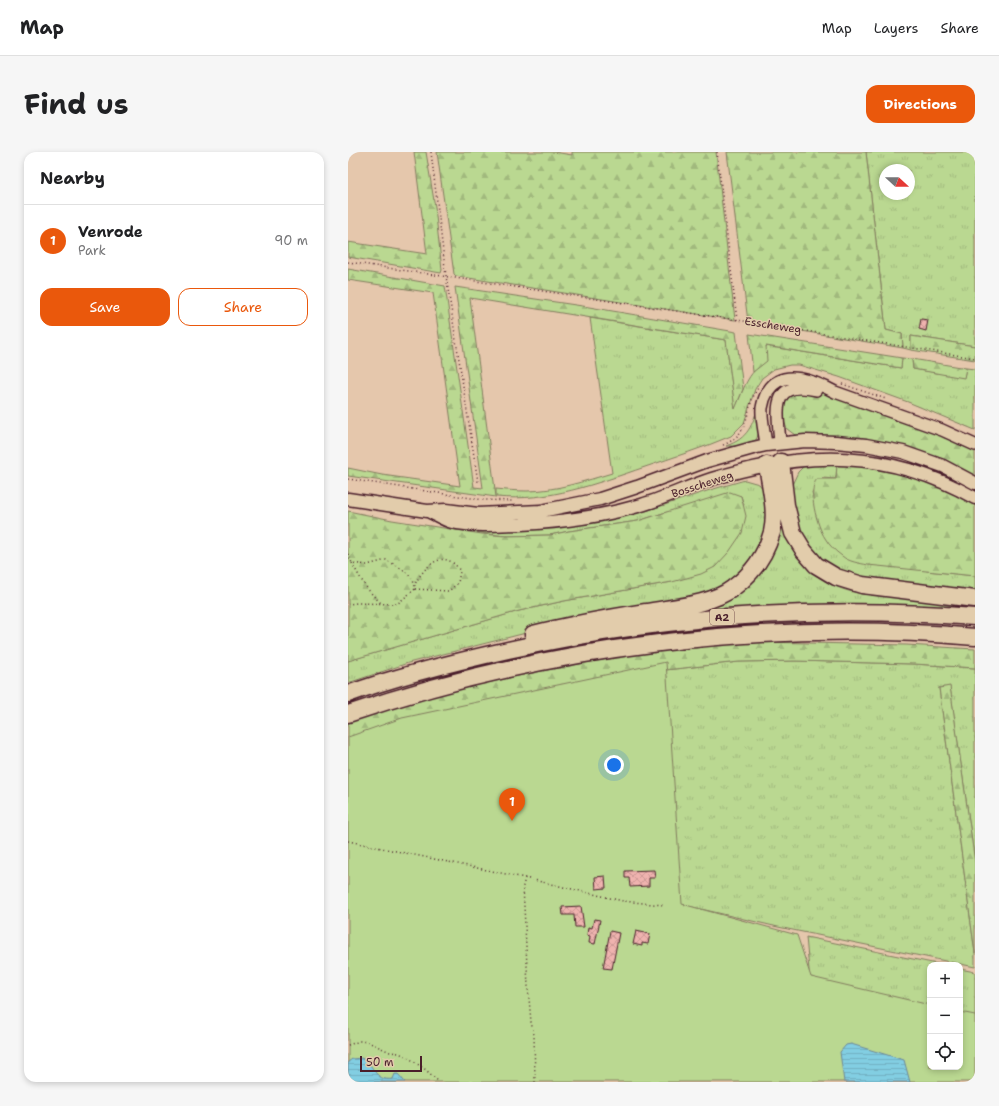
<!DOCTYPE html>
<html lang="en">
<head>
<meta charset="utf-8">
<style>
	body { margin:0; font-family:"Shantell Sans",sans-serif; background:#f6f6f6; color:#202124 }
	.controls { position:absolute; right:12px; bottom:12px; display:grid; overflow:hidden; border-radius:8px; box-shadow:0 2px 6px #0003 }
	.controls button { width:36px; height:36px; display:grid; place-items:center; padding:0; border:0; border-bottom:1px solid #e0e0e0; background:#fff; color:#202124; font:20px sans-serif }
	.compass { position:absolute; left:531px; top:12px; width:36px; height:36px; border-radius:50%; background:#fff; box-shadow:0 2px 6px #0003; rotate:111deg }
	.scale { position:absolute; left:12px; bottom:10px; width:62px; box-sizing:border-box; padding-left:4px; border:2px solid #4a1f2b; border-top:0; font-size:11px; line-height:14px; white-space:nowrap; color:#4a1f2b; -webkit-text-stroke:3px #e2ccab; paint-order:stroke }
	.you { position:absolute; left:266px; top:613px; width:14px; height:14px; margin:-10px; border:3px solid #fff; border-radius:50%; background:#1a73e8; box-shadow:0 0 0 6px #1a73e833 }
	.badge { display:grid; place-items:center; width:26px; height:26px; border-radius:50%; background:#ea580c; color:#fff; font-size:13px; font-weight:700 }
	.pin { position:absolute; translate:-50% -33px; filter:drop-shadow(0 1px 2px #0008) }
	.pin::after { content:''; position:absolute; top:21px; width:14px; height:12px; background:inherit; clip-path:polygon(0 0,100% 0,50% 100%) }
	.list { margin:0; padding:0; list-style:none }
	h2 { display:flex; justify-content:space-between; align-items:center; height:52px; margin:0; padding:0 16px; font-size:17px }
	h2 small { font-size:13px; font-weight:400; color:#757577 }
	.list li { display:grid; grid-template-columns:26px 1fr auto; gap:12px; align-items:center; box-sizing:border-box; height:72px; padding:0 16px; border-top:1px solid #e0e0e0 }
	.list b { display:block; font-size:15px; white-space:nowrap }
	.list p { margin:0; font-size:13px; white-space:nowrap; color:#757577 }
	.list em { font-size:13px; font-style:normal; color:#757577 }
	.actions { display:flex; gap:8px; padding:12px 16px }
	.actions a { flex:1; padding:9px 0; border:1px solid #ea580c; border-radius:12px; text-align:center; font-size:14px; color:#ea580c }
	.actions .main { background:#ea580c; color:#fff }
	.icon { flex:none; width:22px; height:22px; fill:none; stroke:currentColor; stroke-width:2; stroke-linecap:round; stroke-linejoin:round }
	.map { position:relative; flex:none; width:627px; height:930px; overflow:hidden; border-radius:12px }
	header { display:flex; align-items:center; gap:24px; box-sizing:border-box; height:56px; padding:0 20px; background:#fff; border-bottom:1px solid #e0e0e0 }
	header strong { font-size:19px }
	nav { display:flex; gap:22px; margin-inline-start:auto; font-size:14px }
	.intro { display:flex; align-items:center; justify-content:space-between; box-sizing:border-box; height:96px; padding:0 24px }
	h1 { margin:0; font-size:28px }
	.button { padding:10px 18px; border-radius:12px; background:#ea580c; color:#fff; font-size:14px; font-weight:700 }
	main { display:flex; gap:24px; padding:0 24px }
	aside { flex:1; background:#fff; border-radius:12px; box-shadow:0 2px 6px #0003 }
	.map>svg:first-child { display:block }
	.grass { fill:url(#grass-tufts); stroke:#827c5e; fill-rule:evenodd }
	.forest { fill:url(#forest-firs); stroke:#827c5e }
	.park { fill:#bad891; stroke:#827c5e }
	.water { fill:url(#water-rules); stroke:#6c8899 }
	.building { fill:url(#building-cross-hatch); stroke:#4a1f2b }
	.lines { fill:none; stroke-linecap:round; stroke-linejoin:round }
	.tertiary-casing { stroke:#4a1f2b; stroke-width:14 }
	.secondary-casing { stroke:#4a1f2b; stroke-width:15 }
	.motorway-casing { stroke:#4a1f2b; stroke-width:19 }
	.path { stroke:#4a1f2b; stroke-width:1.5; stroke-dasharray:1 3; stroke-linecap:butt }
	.tertiary { stroke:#e2ccab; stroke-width:11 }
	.secondary { stroke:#e2ccab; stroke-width:12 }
	.motorway { stroke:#e2ccab; stroke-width:16 }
	.labels { text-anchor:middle; stroke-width:3; stroke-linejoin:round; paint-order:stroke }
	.shield { fill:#e2ccab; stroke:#785351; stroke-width:1 }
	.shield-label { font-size:10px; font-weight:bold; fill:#4a1f2b }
	.street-label { font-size:11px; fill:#4a1f2b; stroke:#e2ccab }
</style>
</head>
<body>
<header>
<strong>Map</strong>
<nav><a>Map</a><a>Layers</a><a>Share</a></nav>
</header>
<div class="intro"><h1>Find us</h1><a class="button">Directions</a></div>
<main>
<aside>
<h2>Nearby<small></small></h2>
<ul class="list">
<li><span class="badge">1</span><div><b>Venrode</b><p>Park</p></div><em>90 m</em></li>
</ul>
<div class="actions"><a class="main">Save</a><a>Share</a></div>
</aside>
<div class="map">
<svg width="627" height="930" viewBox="0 0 627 930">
	<defs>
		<pattern id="grass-tufts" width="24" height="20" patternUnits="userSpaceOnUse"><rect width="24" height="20" fill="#bad891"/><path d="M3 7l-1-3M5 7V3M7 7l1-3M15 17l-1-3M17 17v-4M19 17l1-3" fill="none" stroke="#a1b97d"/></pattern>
		<pattern id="forest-firs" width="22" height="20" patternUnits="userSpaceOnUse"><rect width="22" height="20" fill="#bad891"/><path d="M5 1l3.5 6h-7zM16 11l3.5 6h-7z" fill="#a1b97d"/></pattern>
		<pattern id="water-rules" width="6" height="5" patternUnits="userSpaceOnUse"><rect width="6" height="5" fill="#82cee2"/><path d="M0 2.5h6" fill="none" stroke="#72b0c2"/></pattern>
		<pattern id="building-cross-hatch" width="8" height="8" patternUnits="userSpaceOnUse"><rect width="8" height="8" fill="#efb3af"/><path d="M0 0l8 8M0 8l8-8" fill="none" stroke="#ce9a97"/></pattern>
	</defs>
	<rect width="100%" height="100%" fill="#e5c7ac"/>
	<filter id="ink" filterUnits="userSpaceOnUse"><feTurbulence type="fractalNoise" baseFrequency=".025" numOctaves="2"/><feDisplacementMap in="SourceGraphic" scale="8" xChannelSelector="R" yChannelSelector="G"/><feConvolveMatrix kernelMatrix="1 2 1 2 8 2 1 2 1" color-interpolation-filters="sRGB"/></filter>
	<g filter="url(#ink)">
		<path class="grass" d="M518 0H627V194L563 184V198L555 196 554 182 538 178ZM537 18H561V42H537Z
			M242 166 378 188 387 256C397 236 398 222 418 209L417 194 553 216 554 206 564 207 565 217 616 225 618 216 627 217V278L560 250 491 225 451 213H442L426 217 414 226 407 237 396 271 383 284C355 296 326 305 297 315 247 332 201 350 148 345V337C158 338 169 339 179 339 207 339 237 329 264 321Z
			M411 252 412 278 408 288 390 294H378C401 286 404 273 411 252Z
			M489 311 488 327 474 326 464 340 472 376 579 419 627 424V445L519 433 473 412 452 379 445 352 443 335 450 320 457 313Z
			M397 328 411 332 415 337 419 352 417 383 398 418 364 441 174 482 60 511 0 531V509L6 507 171 459 216 449 324 430 396 353 393 344 315 361 290 369 221 379 202 383 158 384 116 379 182 376 245 369 298 359 362 338Z
			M431 355C435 369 438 386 446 399 460 424 488 438 515 442L627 454V458L301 466 389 439Z
			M447 509 566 512 627 516V711L602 535 591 536 627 801V815L430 775 319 749 308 519 391 510Z
			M458 785 594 813H582V855L462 829Z
			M612 817 627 820V865L612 861Z"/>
		<path class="forest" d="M66 0H78L87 55 94 118 93 121 0 105V90L79 102Z
			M89 0H206L224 3V0H368L387 168 108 124 106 122Z
			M379 0H518L538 178 554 182 555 196 400 170Z
			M0 117 97 134 126 335 135 336 107 135 241 155 388 180 395 237 387 257 378 188 122 146 148 345 0 324V316L34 323 112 334 85 141 0 128Z
			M401 182 554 206 553 216 418 194 419 209 405 220Z
			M563 184 627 194V208L563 198Z
			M564 207 618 216 616 226 565 217Z
			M469 239 488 244 598 284 627 298V327L595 310 447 283 439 277 436 269 433 252 438 242Z
			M489 311 518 313 561 322 627 350V424L520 413C511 411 501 410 494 404 487 399 481 393 477 386 469 374 459 338 469 327H488Z
			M382 340 393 344 398 364 394 381 381 400 367 415 353 422 324 430 216 449 171 459 0 509V359L44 368 134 382 158 384 202 383 221 379 290 369Z
			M409 490 558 493 627 497V516L566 512 447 509 391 510 308 519 0 688V570C23 562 46 554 69 548 181 519 294 497 409 490Z
			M602 534 627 711V801L591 536Z"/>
		<path class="park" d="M318 510 334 752 449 783 463 825 582 853V915H612V860L627 863V930H0V585L54 566Z"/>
		<path class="water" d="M503 892 556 908 562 930H496L492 900 498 893Z
			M13 906C27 911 25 930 45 927L47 922H50L57 930H0V910L4 907Z"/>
		<path class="building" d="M573 167 580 168 578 179 571 177Z
			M306 718 307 726H301V734L282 735 281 726H277V719Z
			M257 724 258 736 248 737 247 725Z
			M233 754 236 775H227L226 763H215L214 755Z
			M246 767 252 768 247 792 241 791 242 784 239 783 240 775 244 776Z
			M262 779 271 781 264 817 255 816Z
			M288 779 302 782 300 792 294 791V794L285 792Z"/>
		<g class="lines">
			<g class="tertiary-casing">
				<path id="tertiary" d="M432 291C430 260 421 227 468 238
					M418 293C417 282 413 267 414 256 415 250 417 244 420 239 435 215 468 230 487 240L594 278 627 293"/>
			</g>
			<g class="secondary-casing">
				<path id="secondary" d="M0 347 79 359 98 358 130 362 193 359 252 347 289 335 359 309 405 296 418 293 457 289 488 290 518 293 555 300 595 314 627 331
					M82 360C89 363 96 368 104 370 126 375 151 372 173 372 213 370 252 365 290 354 315 347 339 335 364 327 458 298 540 297 627 346"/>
			</g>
			<g class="motorway-casing">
				<path id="motorway" d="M433 310 438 353 445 381 456 399 468 413 488 425 514 433 627 447
					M185 482C222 473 260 466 298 460 325 455 363 453 385 436 404 422 418 402 424 380 429 359 422 334 419 313
					M0 542C52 523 106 510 160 498 313 464 471 453 627 465
					M0 562C199 494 417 467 627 485"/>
			</g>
			<path class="path" d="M83 0 98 124 130 330
				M369 0 389 168 627 206
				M0 110 389 168
				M494 232 538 247
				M375 293C404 282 396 256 410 236
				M0 327 136 348 166 349
				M0 402 4 411 19 413 38 408C49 414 67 422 67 437L49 452 9 451 0 452
				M4 411C12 426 19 439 33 451
				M67 437 101 439 110 431 112 419C96 394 76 415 67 432
				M0 689 177 726 275 749 315 753
				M177 726 175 734 180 834 183 870 186 883 187 930
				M0 893 12 889 20 890 42 900 51 901 61 906 78 918 91 930"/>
			<use href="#tertiary" class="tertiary"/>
			<use href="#secondary" class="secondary"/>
			<use href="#motorway" class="motorway"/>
		</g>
	</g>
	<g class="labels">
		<rect class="shield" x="362" y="457" width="24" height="16" rx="3"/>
		<g class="shield-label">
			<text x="374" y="469">A2</text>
		</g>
		<g class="street-label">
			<text transform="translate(425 173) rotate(9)" y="4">Esscheweg</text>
			<text transform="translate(354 332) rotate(-18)" y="4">Bosscheweg</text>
		</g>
	</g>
</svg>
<div class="controls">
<button>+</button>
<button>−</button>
<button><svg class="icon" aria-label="locate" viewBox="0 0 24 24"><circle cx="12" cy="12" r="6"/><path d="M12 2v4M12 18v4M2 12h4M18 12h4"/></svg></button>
</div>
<svg class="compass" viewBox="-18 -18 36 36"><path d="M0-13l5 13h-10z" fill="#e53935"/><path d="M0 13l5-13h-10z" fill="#757577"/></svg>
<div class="scale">50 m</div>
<div class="you"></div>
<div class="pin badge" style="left:164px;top:669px">1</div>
</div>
</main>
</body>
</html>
